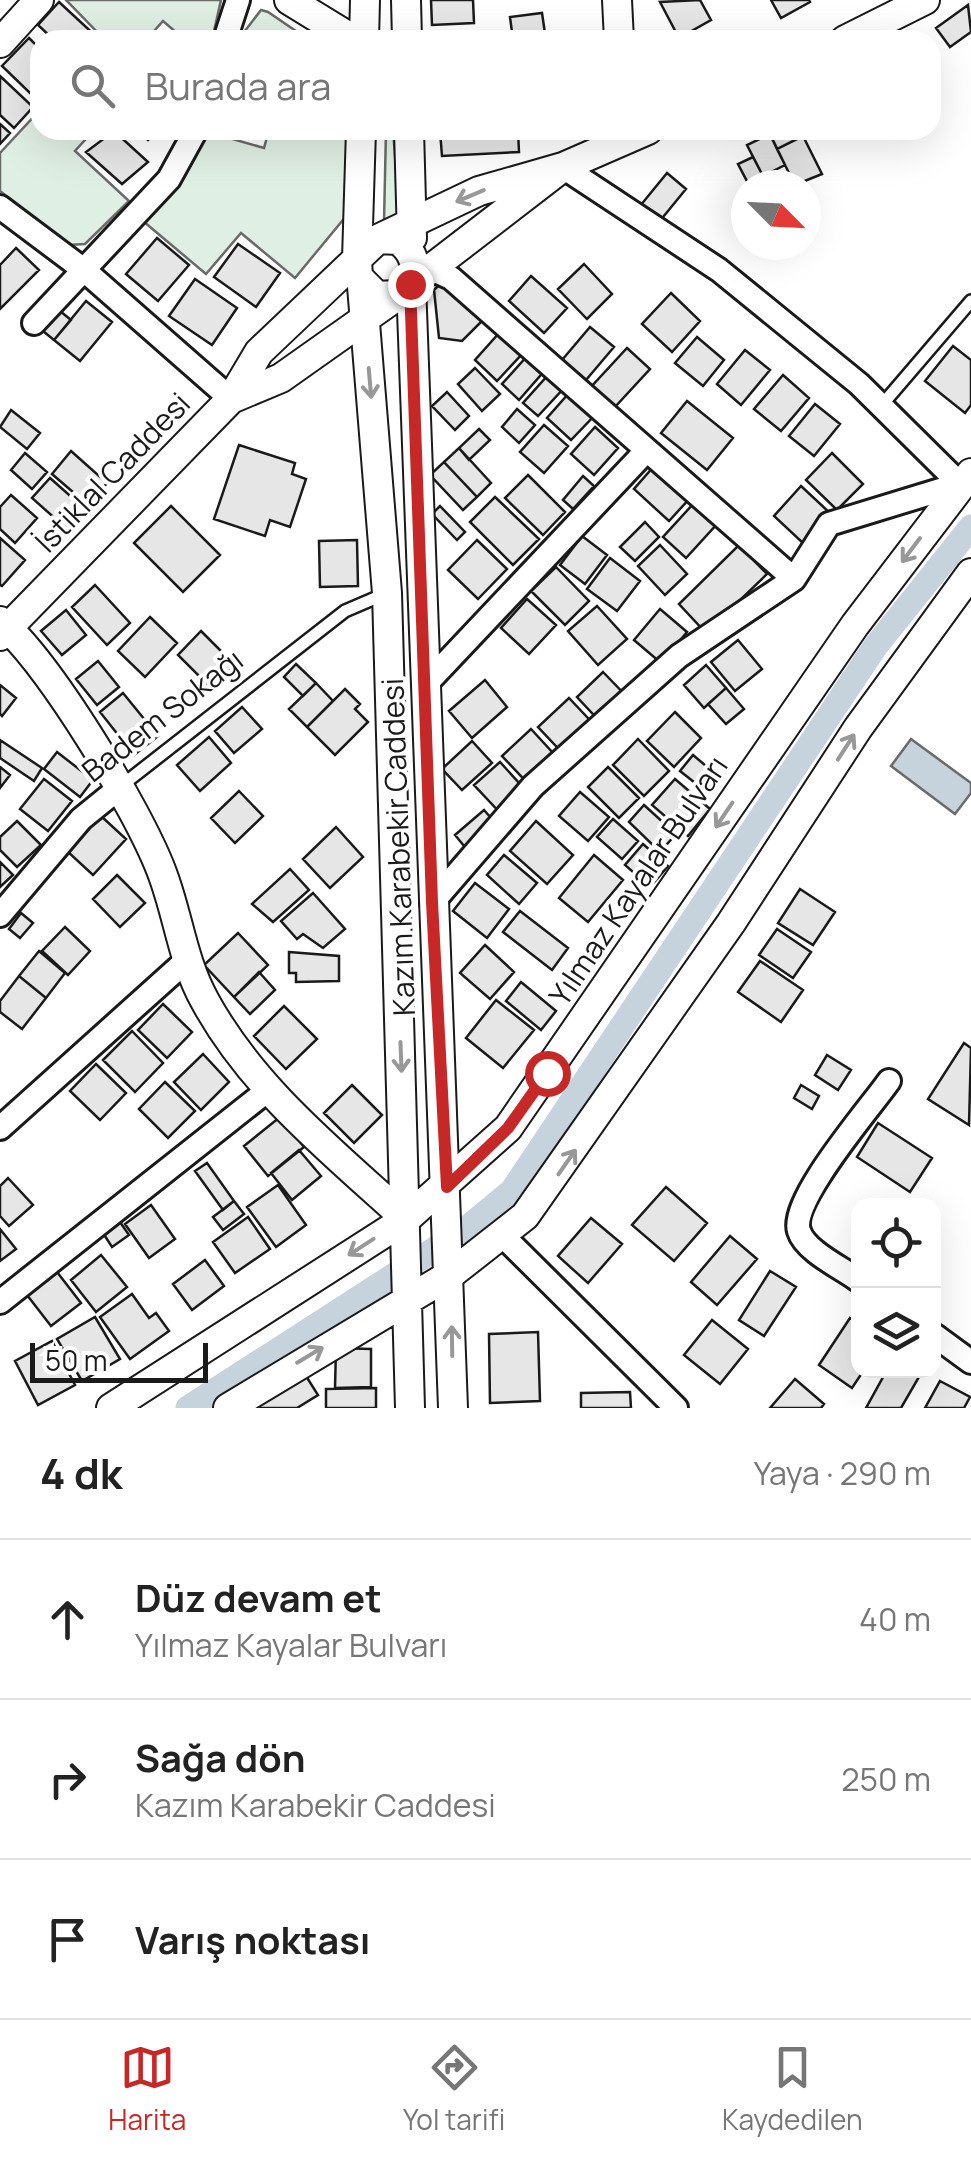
<!DOCTYPE html>
<html lang="tr">
<head>
<meta charset="utf-8">
<style>
	body { margin:0; font-family:Manrope,sans-serif; background:#f6f6f6; color:#222 }
	.controls { position:absolute; right:30px; bottom:30px; display:grid; overflow:hidden; border-radius:20px; box-shadow:0 10px 40px #0002 }
	.controls button { width:90px; height:90px; display:grid; place-items:center; padding:0; border:0; border-bottom:2px solid #e0e0e0; background:#fff; color:#222; font:50px sans-serif }
	.compass { position:absolute; left:731px; top:170px; width:90px; height:90px; border-radius:50%; background:#fff; box-shadow:0 10px 40px #0002; rotate:114deg }
	.scale { position:absolute; left:30px; bottom:25px; width:178px; box-sizing:border-box; padding-left:10px; border:5px solid #1a1a1a; border-top:0; font-size:28px; line-height:35px; white-space:nowrap; color:#1a1a1a; -webkit-text-stroke:8px #fff; paint-order:stroke }
	.stop { position:absolute; width:30px; height:30px; margin:-22px; border:8px solid #c62828; border-radius:50%; background:#fff }
	.stop.end { background:#c62828; border-color:#fff; box-shadow:0 2px 10px #0008 }
	.list { margin:0; padding:0; list-style:none }
	h2 { display:flex; justify-content:space-between; align-items:center; height:130px; margin:0; padding:0 40px; font-size:42px }
	h2 small { font-size:32px; font-weight:400; color:#767676 }
	.list li { display:grid; grid-template-columns:65px 1fr auto; gap:30px; align-items:center; box-sizing:border-box; height:160px; padding:0 40px; border-top:2px solid #e0e0e0 }
	.list b { display:block; font-size:38px; white-space:nowrap }
	.list p { margin:0; font-size:32px; white-space:nowrap; color:#767676 }
	.list em { font-size:32px; font-style:normal; color:#767676 }
	.icon { flex:none; width:55px; height:55px; fill:none; stroke:currentColor; stroke-width:2; stroke-linecap:round; stroke-linejoin:round }
	.map { position:relative; flex:none; width:971px; height:1408px; overflow:hidden }
	.search { position:absolute; background:#fff; box-shadow:0 10px 40px #0002; left:30px; right:30px; top:30px; height:110px; display:flex; align-items:center; gap:25px; box-sizing:border-box; padding:0 35px; border-radius:30px; color:#767676; font-size:38px }
	.sheet { height:610px; background:#fff }
	nav { display:flex; justify-content:space-around; align-items:center; box-sizing:border-box; height:140px; border-top:2px solid #e0e0e0; background:#fff; font-size:28px; color:#767676 }
	nav a { display:grid; justify-items:center; gap:5px }
	nav .on { color:#c62828 }
	.map>svg:first-child { display:block }
	.green { fill:#e0efe3; stroke:#6a6a6a; stroke-width:2.5 }
	.water { fill:#c6d2dc; stroke:#6a6a6a; stroke-width:2.5 }
	.lines { fill:none; stroke-linecap:round; stroke-linejoin:round }
	.canal { stroke:#c6d2dc; stroke-width:25 }
	.building { fill:#e6e6e6; stroke:#1a1a1a; stroke-width:2.5 }
	.service-casing { stroke:#1a1a1a; stroke-width:16 }
	.minor-casing { stroke:#1a1a1a; stroke-width:28 }
	.tertiary-casing { stroke:#1a1a1a; stroke-width:32 }
	.service { stroke:#fff; stroke-width:11 }
	.minor { stroke:#fff; stroke-width:22 }
	.tertiary { stroke:#fff; stroke-width:28 }
	.oneway { stroke:#989898 }
	.route { stroke:#c62828; stroke-width:12 }
	.labels { text-anchor:middle; stroke-width:8; stroke-linejoin:round; paint-order:stroke }
	.street-label { font-size:30px; fill:#1a1a1a; stroke:#fff }
</style>
</head>
<body>
<div class="map">
<svg width="971" height="1408" viewBox="0 0 971 1408">
	<rect width="100%" height="100%" fill="#fff"/>
	<path class="green" d="M66 0H221L212 40H185L163 21 146 40H105Z
		M261 10 268 12 309 40H238Z
		M40 110V130H94L75 151 129 201 85 244 68 245 0 191V153Z
		M269 130H347V215L295 278 241 233 206 274 143 221 185 174 208 132 264 148Z
		M386 130H393L400 218 384 222Z"/>
	<path class="water" d="M911 739 971 783V793L955 814 891 766Z"/>
	<g class="lines">
		<path class="canal" d="M188 1408 466 1229 512 1191 875 647 971 527"/>
	</g>
	<path class="building" d="M431 0H473L474 23 432 25Z
		M700 0 711 20 679 38 660 2Z
		M771 0H809L810 2 781 18Z
		M59 2 99 39 98 40H54L38 25Z
		M968 5 971 32 950 47 936 28Z
		M542 13 546 40H513L510 17Z
		M29 38 40 49V85L31 94 2 66Z
		M0 76 33 107 14 128 0 115Z
		M0 124 10 133 0 144Z
		M138 130H158L148 140Z
		M236 130H265L263 138Z
		M518 130 519 152 442 156 440 131Z
		M768 130H808L809 133 777 149Z
		M114 131 148 162 122 184 86 152Z
		M770 134 785 165 763 176 747 145Z
		M803 136 822 174 795 185 777 149Z
		M753 157 763 176 748 183 738 164Z
		M667 173 686 189 659 222 640 206Z
		M767 174 773 185H749L748 183Z
		M157 238 189 265 158 301 126 274Z
		M238 244 280 273 256 307 214 277Z
		M16 248 39 270 0 309V265Z
		M584 264 612 294 587 319 558 289Z
		M531 276 567 308 544 333 509 301Z
		M195 279 237 308 212 345 169 316Z
		M441 283 485 318 462 341 439 338 434 290Z
		M671 293 700 321 672 352 642 324Z
		M86 301 112 322 80 361 54 340Z
		M60 311 71 320 54 340 43 331Z
		M590 327 614 347 586 380 562 360Z
		M500 332 523 353 497 381 475 360Z
		M697 337 724 360 703 386 675 363Z
		M953 346 971 360V405L965 413 925 381Z
		M627 348 650 369 614 408 591 387Z
		M745 350 770 370 741 405 717 384Z
		M529 354 546 369 519 400 502 384Z
		M475 368 500 394 482 411 458 384Z
		M549 374 564 388 538 416 523 403Z
		M783 375 809 398 781 431 754 409Z
		M447 392 469 416 455 430 432 406Z
		M569 393 594 416 571 440 547 418Z
		M687 401 733 438 707 470 661 433Z
		M815 404 840 424 814 456 789 436Z
		M517 409 535 425 519 443 502 427Z
		M11 410 40 433 27 449 0 427Z
		M544 425 568 446 544 473 520 452Z
		M595 427 618 448 594 475 571 454Z
		M479 429 490 440 469 460 459 448Z
		M239 445 295 463 292 474 306 479 290 527 270 520 265 536 214 519Z
		M459 448 491 483 477 497 444 462Z
		M71 451 107 483 88 505 52 474Z
		M25 453 47 472 32 489 11 470Z
		M832 453 863 484 837 510 806 480Z
		M444 462 477 497 463 510 430 475Z
		M655 465 691 497 669 521 634 489Z
		M528 475 565 512 543 535 505 498Z
		M583 476 594 486 573 509 563 500Z
		M50 478 85 509 67 529 32 498Z
		M801 486 831 514 804 544 774 516Z
		M11 495 37 518 15 543 0 529V507Z
		M495 497 539 539 513 565 470 522Z
		M694 503 717 524 686 558 663 537Z
		M171 506 220 555 183 592 134 543Z
		M440 506 465 532 457 540 432 514Z
		M645 522 659 537 635 561 620 547Z
		M582 536 607 555 585 584 560 565Z
		M0 538 25 560 2 586 0 585Z
		M357 540 358 586 320 587 319 541Z
		M477 540 507 569 478 599 448 570Z
		M660 545 687 574 665 595 638 566Z
		M739 545 767 574 706 633 679 604Z
		M610 558 640 581 617 611 587 589Z
		M556 567 589 601 565 625 531 591Z
		M95 585 130 623 107 645 72 607Z
		M527 599 556 625 529 654 501 628Z
		M597 606 627 639 598 665 568 631Z
		M660 609 687 632 661 663 634 640Z
		M66 610 86 635 62 655 41 631Z
		M150 617 177 643 145 677 118 651Z
		M201 631 235 665 212 689 178 655Z
		M738 640 762 669 735 691 711 662Z
		M98 661 119 687 97 705 76 679Z
		M296 664 316 683 303 696 284 677Z
		M706 665 726 688 704 708 684 685Z
		M603 672 632 702 605 727 577 697Z
		M485 680 507 707 472 738 449 711Z
		M316 683 333 701 307 727 289 709Z
		M0 685 16 698 2 716 0 714Z
		M726 688 744 709 726 724 708 704Z
		M345 689 360 704 355 709 368 722 335 755 307 727Z
		M123 693 158 736 134 755 100 712Z
		M569 698 602 733 571 762 538 727Z
		M242 707 262 729 234 753 215 731Z
		M675 712 701 738 674 767 647 741Z
		M531 729 565 766 536 792 502 756Z
		M209 737 231 763 200 791 177 765Z
		M638 739 669 771 644 796 613 765Z
		M0 740 42 768 34 781 0 758Z
		M472 741 492 763 462 790 442 769Z
		M57 752 93 780 80 797 44 769Z
		M693 755 712 771 699 786 680 771Z
		M500 762 530 795 505 818 474 785Z
		M0 767 10 775 0 788Z
		M608 767 639 798 619 818 588 787Z
		M44 779 72 801 48 831 20 809Z
		M675 779 710 809 688 836 652 805Z
		M239 791 263 816 235 843 211 818Z
		M580 792 609 817 588 841 559 816Z
		M644 805 676 834 660 852 629 822Z
		M484 810 498 826 469 852 455 835Z
		M101 816 126 839 93 875 68 852Z
		M613 819 638 841 622 859 597 837Z
		M17 821 41 845 17 867 0 850V837Z
		M536 821 573 855 547 884 510 851Z
		M336 827 363 857 330 888 303 859Z
		M643 844 668 866 650 887 625 865Z
		M504 855 537 883 519 904 487 875Z
		M594 855 623 880 588 922 559 898Z
		M0 862 13 875 0 887Z
		M290 869 309 890 273 922 252 904Z
		M117 875 145 903 120 927 93 899Z
		M475 883 509 909 487 938 453 911Z
		M800 889 835 912 813 945 778 923Z
		M313 893 345 929 323 948 303 934 297 939 281 921Z
		M520 911 568 948 552 970 503 932Z
		M21 913 33 923 20 938 9 929Z
		M65 927 90 951 68 975 42 951Z
		M777 929 811 952 793 978 759 955Z
		M238 933 268 965 234 997 204 965Z
		M485 945 514 972 490 999 460 973Z
		M39 951 65 973 46 998 19 976Z
		M289 952 339 956V981L296 982V973H289Z
		M760 961 803 990 781 1022 738 992Z
		M259 972 275 990 250 1014 234 997Z
		M19 976 46 998 22 1029 0 1012V1001Z
		M521 982 556 1011 541 1030 506 1001Z
		M496 1000 534 1030 503 1068 466 1038Z
		M163 1004 192 1032 167 1058 138 1030Z
		M284 1006 317 1039 286 1069 254 1036Z
		M132 1031 163 1063 135 1092 103 1060Z
		M964 1043 971 1048 969 1125 928 1099Z
		M203 1054 229 1082 201 1110 174 1082Z
		M827 1055 851 1070 838 1090 815 1075Z
		M96 1064 126 1093 100 1120 70 1091Z
		M165 1082 195 1111 168 1138 139 1109Z
		M352 1085 382 1115 354 1143 324 1113Z
		M801 1085 819 1096 812 1109 794 1098Z
		M280 1117 304 1147 268 1176 244 1146Z
		M878 1123 932 1158 910 1192 857 1157Z
		M299 1150 321 1176 292 1200 271 1173Z
		M207 1163 234 1201 223 1210 195 1171Z
		M8 1178 33 1205 9 1226 0 1216V1186Z
		M278 1185 306 1225 276 1247 247 1207Z
		M666 1187 707 1223 674 1261 632 1225Z
		M234 1201 244 1214 223 1230 213 1217Z
		M151 1205 175 1239 149 1258 125 1224Z
		M248 1217 270 1249 235 1273 213 1242Z
		M591 1218 622 1244 588 1283 558 1256Z
		M120 1222 129 1235 112 1247 103 1233Z
		M0 1229 16 1249 0 1261Z
		M730 1236 757 1259 717 1305 691 1282Z
		M101 1255 127 1287 96 1312 71 1280Z
		M205 1260 224 1286 192 1310 173 1284Z
		M770 1271 796 1287 764 1336 739 1320Z
		M57 1272 81 1303 51 1326 27 1295Z
		M132 1294 149 1318 156 1313 169 1331 130 1359 100 1317Z
		M95 1317 120 1359 82 1381 57 1339Z
		M850 1318 858 1323V1370H864L852 1388 819 1365Z
		M712 1320 748 1349 720 1384 684 1355Z
		M538 1332 540 1401 490 1403 489 1334Z
		M52 1341 75 1385 38 1405 15 1361Z
		M336 1348 371 1349V1387L335 1388Z
		M887 1370H923L901 1408H866Z
		M306 1376 318 1395 297 1408H253Z
		M795 1379 824 1404 821 1408H770Z
		M940 1381 970 1397 964 1408H925Z
		M376 1388V1408H326V1389Z
		M630 1392 631 1408H581V1393Z"/>
	<g class="lines">
		<g class="service-casing">
			<path id="service" d="M881 406 971 301
				M121 786 345 611 387 593"/>
		</g>
		<g class="minor-casing">
			<path id="minor" d="M225 40 238 0
				M0 207 84 270 231 399
				M431 269 451 278 794 579
				M34 323 169 179 196 130
				M427 683 646 451
				M432 903 533 786 679 656 794 579 829 524 960 484 859 384 719 270 563 167
				M0 915 81 819 118 789
				M0 1128 187 960
				M503 1236 676 1408
				M858 1280C842 1268 805 1251 799 1231 789 1201 870 1108 889 1081
				M0 1302 268 1090
				M934 1335 971 1362"/>
		</g>
		<g class="tertiary-casing">
			<path id="tertiary" d="M289 0 354 40
				M406 0 407 40
				M617 0 619 40
				M364 40 365 0
				M845 40 925 0
				M0 43 39 0
				M409 130 412 238
				M378 239 479 191 563 167 648 130
				M362 286 387 593 410 1408
				M231 399 281 378 404 291C420 273 417 254 398 240L378 239 357 259 358 277 377 296 396 295
				M0 621C50 664 137 808 161 870 178 913 182 960 205 1001 253 1089 333 1152 406 1219
				M0 636 231 399 259 352 357 259 361 130
				M111 1408 406 1219 508 1128 855 625 971 473
				M228 1408 451 1274 525 1216 731 923 858 728 971 573
				M453 1408 411 284 563 167"/>
		</g>
		<use href="#service" class="service"/>
		<use href="#minor" class="minor"/>
		<use href="#tertiary" class="tertiary"/>
	</g>
	<defs><path id="oneway-shaft" d="M-6 0H5M1.5-3L5.5 0L1.5 3" fill="none" stroke-width="1.6" stroke-linecap="round" stroke-linejoin="round" transform="scale(2.5)"/></defs>
	<g class="oneway">
		<use href="#oneway-shaft" transform="translate(470 196) rotate(157)"/>
		<use href="#oneway-shaft" transform="translate(370 383) rotate(85)"/>
		<use href="#oneway-shaft" transform="translate(911 550) rotate(127)"/>
		<use href="#oneway-shaft" transform="translate(846 747) rotate(-57)"/>
		<use href="#oneway-shaft" transform="translate(724 815) rotate(124)"/>
		<use href="#oneway-shaft" transform="translate(401 1057) rotate(88)"/>
		<use href="#oneway-shaft" transform="translate(567 1162) rotate(-55)"/>
		<use href="#oneway-shaft" transform="translate(361 1247) rotate(147)"/>
		<use href="#oneway-shaft" transform="translate(452 1341) rotate(-91)"/>
		<use href="#oneway-shaft" transform="translate(310 1355) rotate(-31)"/>
	</g>
	<g class="lines">
		<path class="route" d="M410 284 432 902 447 1187 508 1128 547 1073"/>
	</g>
	<g class="labels">
		<g class="street-label">
			<text transform="translate(113 473) rotate(-46)" y="10">İstiklal Caddesi</text>
			<text transform="translate(163 716) rotate(-38)" y="10">Badem Sokağı</text>
			<text transform="translate(399 847) rotate(-92)" y="10">Kazım Karabekir Caddesi</text>
			<text transform="translate(639 881) rotate(-56)" y="10">Yılmaz Kayalar Bulvarı</text>
		</g>
	</g>
</svg>
<div class="controls">
<button><svg class="icon" aria-label="locate" viewBox="0 0 24 24"><circle cx="12" cy="12" r="6"/><path d="M12 2v4M12 18v4M2 12h4M18 12h4"/></svg></button>
<button><svg class="icon" aria-label="layers" viewBox="0 0 24 24"><path d="M12 4l9 5-9 5-9-5zM3 14l9 5 9-5"/></svg></button>
</div>
<svg class="compass" viewBox="-18 -18 36 36"><path d="M0-13l5 13h-10z" fill="#e53935"/><path d="M0 13l5-13h-10z" fill="#767676"/></svg>
<div class="scale">50 m</div>
<div class="stop" style="left:547px;top:1073px"></div>
<div class="stop end" style="left:410px;top:284px"></div>
<div class="search"><svg class="icon" aria-label="search" viewBox="0 0 24 24"><circle cx="10" cy="10" r="6"/><path d="M15 15l6 6"/></svg>Burada ara</div>
</div>
<section class="sheet">
<h2>4 dk<small>Yaya · 290 m</small></h2>
<ul class="list">
<li><svg class="icon" aria-label="ahead" viewBox="0 0 24 24"><path d="M12 20V5M6 11l6-6 6 6"/></svg><div><b>Düz devam et</b><p>Yılmaz Kayalar Bulvarı</p></div><em>40 m</em></li>
<li><svg class="icon" aria-label="right" viewBox="0 0 24 24"><path d="M7 20v-9h11M14 6l5 5-5 5"/></svg><div><b>Sağa dön</b><p>Kazım Karabekir Caddesi</p></div><em>250 m</em></li>
<li><svg class="icon" aria-label="arrive" viewBox="0 0 24 24"><path d="M6 21V4h12l-3 4 3 4H6"/></svg><div><b>Varış noktası</b></div></li>
</ul>
</section>
<nav>
<a class="on"><svg class="icon" aria-label="map" viewBox="0 0 24 24"><path d="M3 6l6-2 6 2 6-2v14l-6 2-6-2-6 2zM9 4v14M15 6v14"/></svg>Harita</a>
<a><svg class="icon" aria-label="directions" viewBox="0 0 24 24"><path d="M12 3l9 9-9 9-9-9zM9 14v-3h6M13 9l2 2-2 2"/></svg>Yol tarifi</a>
<a><svg class="icon" aria-label="saved" viewBox="0 0 24 24"><path d="M7 4h10v16l-5-4-5 4z"/></svg>Kaydedilen</a>
</nav>
</body>
</html>
